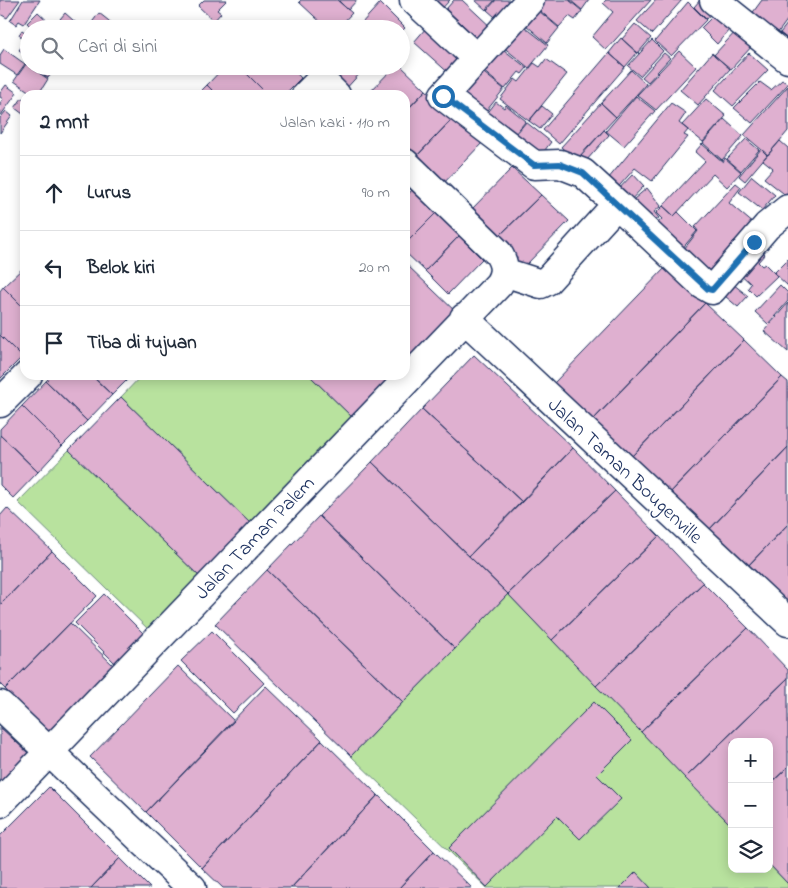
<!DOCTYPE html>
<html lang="id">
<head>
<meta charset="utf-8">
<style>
	body { margin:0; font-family:"Indie Flower",sans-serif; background:#f6f6f7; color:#1f2937 }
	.controls { position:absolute; right:15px; bottom:15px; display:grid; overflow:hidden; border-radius:10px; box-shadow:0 2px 12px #0003 }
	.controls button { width:45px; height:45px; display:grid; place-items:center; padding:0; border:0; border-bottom:1px solid #e0e1e3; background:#fff; color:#1f2937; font:25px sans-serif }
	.stop { position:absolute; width:15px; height:15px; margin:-11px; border:4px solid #1f6fb2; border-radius:50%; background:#fff }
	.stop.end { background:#1f6fb2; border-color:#fff; box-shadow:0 1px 5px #0008 }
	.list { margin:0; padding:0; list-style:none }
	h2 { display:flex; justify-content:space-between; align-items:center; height:65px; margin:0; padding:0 20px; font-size:21px }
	h2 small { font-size:16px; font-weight:400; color:#747a83 }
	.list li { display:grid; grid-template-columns:32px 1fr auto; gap:15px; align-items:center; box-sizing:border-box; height:75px; padding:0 20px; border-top:1px solid #e0e1e3 }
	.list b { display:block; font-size:19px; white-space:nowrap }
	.list em { font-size:16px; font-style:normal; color:#747a83 }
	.icon { flex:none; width:28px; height:28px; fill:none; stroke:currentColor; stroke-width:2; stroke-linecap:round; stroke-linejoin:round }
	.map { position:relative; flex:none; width:788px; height:888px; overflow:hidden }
	.search { position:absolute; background:#fff; box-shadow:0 2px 12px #0003; left:20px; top:20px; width:390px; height:55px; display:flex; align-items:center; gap:12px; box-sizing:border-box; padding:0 18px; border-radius:28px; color:#747a83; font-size:19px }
	.panel { position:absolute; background:#fff; box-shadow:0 2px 12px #0003; left:20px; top:90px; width:390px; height:290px; border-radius:15px }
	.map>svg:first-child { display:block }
	.green { fill:#b8e29e; stroke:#6a887e }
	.building { fill:#dfb0d0; stroke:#1b2f5e }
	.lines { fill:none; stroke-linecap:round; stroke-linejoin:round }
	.minor-casing { stroke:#1b2f5e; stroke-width:31 }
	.minor { stroke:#fff; stroke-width:28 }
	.route { stroke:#1f6fb2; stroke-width:6 }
	.labels { text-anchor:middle; stroke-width:4; stroke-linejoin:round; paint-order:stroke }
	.street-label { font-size:20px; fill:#1b2f5e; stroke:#fff }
</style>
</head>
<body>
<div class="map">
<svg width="788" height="888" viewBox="0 0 788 888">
	<rect width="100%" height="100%" fill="#fff"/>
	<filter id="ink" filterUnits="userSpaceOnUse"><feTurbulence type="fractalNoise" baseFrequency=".02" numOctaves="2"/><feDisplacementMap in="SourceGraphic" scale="10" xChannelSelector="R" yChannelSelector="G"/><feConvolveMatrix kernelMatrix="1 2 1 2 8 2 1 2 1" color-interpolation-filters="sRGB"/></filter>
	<g filter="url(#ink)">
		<path class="green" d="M142 375H309L356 421 254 527 121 397Z
			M69 450 202 579 151 632 18 502Z
			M508 594 732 826V869H769V864L788 884V888H651L636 873 620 888H487L351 756Z"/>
		<path class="building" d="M0 0H20L7 18 0 14Z
			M23 0H40L24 24 19 21 16 25 10 21Z
			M204 0H227L217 10 221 13 214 21 198 6Z
			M301 0H337L352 13 337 29H328L299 2Z
			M338 0H357L348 10Z
			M419 0H450L435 16Z
			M454 0H462L494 30 482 43 446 9Z
			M475 0H495L486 10Z
			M496 0H524L503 24 487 10Z
			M537 0H569L582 11 575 20 569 16 559 27 533 5Z
			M570 0H589L582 10Z
			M606 0H651L606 50 592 37 613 12 603 3Z
			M656 0H682L652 34 637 21Z
			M700 0H708L716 8 706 19 694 7Z
			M762 0H788V19L777 34 751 15Z
			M688 2 706 20 671 56 655 41Z
			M380 3 405 28 401 32V29H364L360 25Z
			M532 5 559 28 547 43 519 19Z
			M720 9 735 23 717 44 701 28Z
			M38 12 56 29H33L27 23Z
			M65 13 83 29H71L60 19Z
			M99 13 118 28V29H87Z
			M516 20 548 45 529 68 502 46Z
			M432 21 470 56 452 76 414 42Z
			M788 23V39L780 33Z
			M635 24 651 38 638 53 622 39Z
			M22 30 29 35V57L19 50 26 41 19 35Z
			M737 30 754 44 731 69 714 55Z
			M621 38 637 53 625 67 609 53Z
			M652 40 663 51 640 76 628 66Z
			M495 43 527 68 522 74 519 72 505 89 477 66Z
			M4 49 25 64 17 75 0 64V55Z
			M679 51 696 67 656 110 637 95Z
			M609 53 625 67 559 144 543 130Z
			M664 53 670 58 648 82 642 77Z
			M712 53 730 69 698 105 680 90Z
			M749 53 768 70 733 106 715 90Z
			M546 59 567 74 529 121 500 99 515 79 519 82 534 63 540 67Z
			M26 64 48 79 38 95H34L14 81Z
			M30 66H57L48 78Z
			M225 66H239L268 95H217L207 85Z
			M239 66H290L301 78 284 95H268Z
			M359 66 363 70 343 92 318 67Z
			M395 66H401L426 90 405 112V95H367Z
			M475 66 504 89 479 120 447 95Z
			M631 70 646 84 616 117 601 103Z
			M782 80 788 84 752 123 734 108 760 82 771 90Z
			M6 85 17 93 1 115 0 103 3 99 0 97V93Z
			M207 85 217 95H197Z
			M788 86V131L768 155 744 135Z
			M426 90 455 116 414 159 405 150V112Z
			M636 96 655 111 624 146 606 131Z
			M22 98 25 100 23 114 15 108Z
			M706 99 726 116 703 142 682 125Z
			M496 102 504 108 506 105 526 121 509 141 482 120Z
			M601 103 616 117 576 160 561 147Z
			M671 103 686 113 679 123 688 130 684 135 688 137 652 181 635 168 613 193 603 185Z
			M542 106 552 114 540 129 529 121Z
			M6 111 12 116 0 133V118Z
			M455 116 483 142 441 186 414 159Z
			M724 119 743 136 722 160 703 143Z
			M526 122 551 142 535 163 509 143Z
			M604 130 609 135 586 161 581 156Z
			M746 139 759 150 741 171 727 159Z
			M780 141 788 148V197L764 178 773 168 763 160Z
			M702 144 723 162 725 158 741 172 727 187 713 174 674 216 663 206 705 161 695 152Z
			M761 149 767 155 745 181 739 176Z
			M512 168 541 195 495 240 468 213Z
			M633 174 644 186 626 205 615 193Z
			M752 176 775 195 762 210 739 192Z
			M736 183 741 187 729 203 761 230 710 288 677 258 698 231 695 227Z
			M647 188 661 206 654 212 659 218 646 227 627 205Z
			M412 190 436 213 405 244V198Z
			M541 195 569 221 523 268 495 240Z
			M663 206 674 216 678 212 697 231 676 256 651 229 662 219 656 213Z
			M436 213 459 236 425 271 405 252V244Z
			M459 236 482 259 448 294 425 271Z
			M759 248 765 254 758 262 762 266 765 264 777 276 756 296 748 288 751 284 733 267Z
			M788 259V286L774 273Z
			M405 263 459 315 405 366Z
			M25 266V309L3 287Z
			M667 266 705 303 593 420 554 383Z
			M728 280 748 296 738 307 719 291Z
			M780 285 788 293V301L768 324 755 312Z
			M3 287 25 309V354L22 357 0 335V291Z
			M705 303 744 340 631 457 593 420Z
			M788 303V352L764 331Z
			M0 335 22 357 0 379Z
			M744 340 782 377 669 494 631 457Z
			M474 355 573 448 522 502 422 409Z
			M52 375H91L112 395 87 421 46 381Z
			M91 375H132L112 395Z
			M309 375H401L356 421Z
			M782 377 788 382V447L708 531 669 494Z
			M46 381 87 421 62 446 22 406Z
			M121 397 254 527 202 579 69 450Z
			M22 406 62 446 38 472 0 435V429Z
			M422 409 522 502 469 556 372 462Z
			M0 435 38 472 13 498 0 485Z
			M788 447V524L746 568 708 531Z
			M573 448 615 491 508 594 469 556Z
			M372 462 508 594 455 649 319 516Z
			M615 491 659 536 552 640 508 594Z
			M7 508 52 551 0 605V516Z
			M319 516 455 649 403 702 267 570Z
			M788 524V600L784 604 746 568Z
			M659 536 703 583 596 686 552 640Z
			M52 551 97 596 5 689 0 684V605Z
			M267 570 403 702 351 756 215 624Z
			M703 583 748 628 641 732 596 686Z
			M104 594 145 635 116 664 75 623Z
			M70 623 114 666 48 732 5 689Z
			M748 628 788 670V678L685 778 641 732Z
			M212 631 264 683 233 713 181 661Z
			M178 666 234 721 146 812 90 757Z
			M788 678V767L769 785V742H732V821L730 824 685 778Z
			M266 686 322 740 202 868 146 812Z
			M594 702 632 740 597 775 621 799 580 839 557 816 487 887 449 848Z
			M0 727 28 753 0 783Z
			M322 740 378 795 291 888H223L202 868Z
			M788 767V884L769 864V785Z
			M49 787 120 858 91 888H0V836Z
			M378 795 434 851 399 888H291Z
			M434 851 472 888H399Z
			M120 858 150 888H91Z
			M636 872 651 888H620Z"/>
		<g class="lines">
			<g class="minor-casing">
				<path id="minor" d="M414 0 476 58
					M714 0 788 59
					M306 95 321 80 336 95
					M617 204 703 285 712 290 767 226 788 209
					M504 272 541 284 547 281 617 204 583 173 560 164 534 165 443 96 530 0
					M464 318 788 622
					M0 403 28 375
					M0 705 192 888
					M0 803 499 284C506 272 505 264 498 253L405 163"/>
			</g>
			<use href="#minor" class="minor"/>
		</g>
	</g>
	<g class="lines" filter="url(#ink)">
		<path class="route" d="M443 96 534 165 560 164 583 173 708 289 712 290 754 242"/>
	</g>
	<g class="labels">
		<g class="street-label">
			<text transform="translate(626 470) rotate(43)" y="7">Jalan Taman Bougenville</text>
			<text transform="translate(254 537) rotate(-46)" y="7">Jalan Taman Palem</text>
		</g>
	</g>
</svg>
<div class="controls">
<button>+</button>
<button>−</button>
<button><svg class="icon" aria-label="layers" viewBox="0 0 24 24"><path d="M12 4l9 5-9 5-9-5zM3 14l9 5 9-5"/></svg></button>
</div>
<div class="stop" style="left:443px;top:96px"></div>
<div class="stop end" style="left:754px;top:242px"></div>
<div class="search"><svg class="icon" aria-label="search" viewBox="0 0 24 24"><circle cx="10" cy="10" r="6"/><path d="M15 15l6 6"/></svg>Cari di sini</div>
<section class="panel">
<h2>2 mnt<small>Jalan kaki · 110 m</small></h2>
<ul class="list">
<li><svg class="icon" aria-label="ahead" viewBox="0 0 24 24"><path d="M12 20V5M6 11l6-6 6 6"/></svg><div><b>Lurus</b></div><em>90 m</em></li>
<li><svg class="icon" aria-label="left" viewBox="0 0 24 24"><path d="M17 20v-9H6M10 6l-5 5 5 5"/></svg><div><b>Belok kiri</b></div><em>20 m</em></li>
<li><svg class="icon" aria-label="arrive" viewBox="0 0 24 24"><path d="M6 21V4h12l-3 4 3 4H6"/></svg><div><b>Tiba di tujuan</b></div></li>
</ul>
</section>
</div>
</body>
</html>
